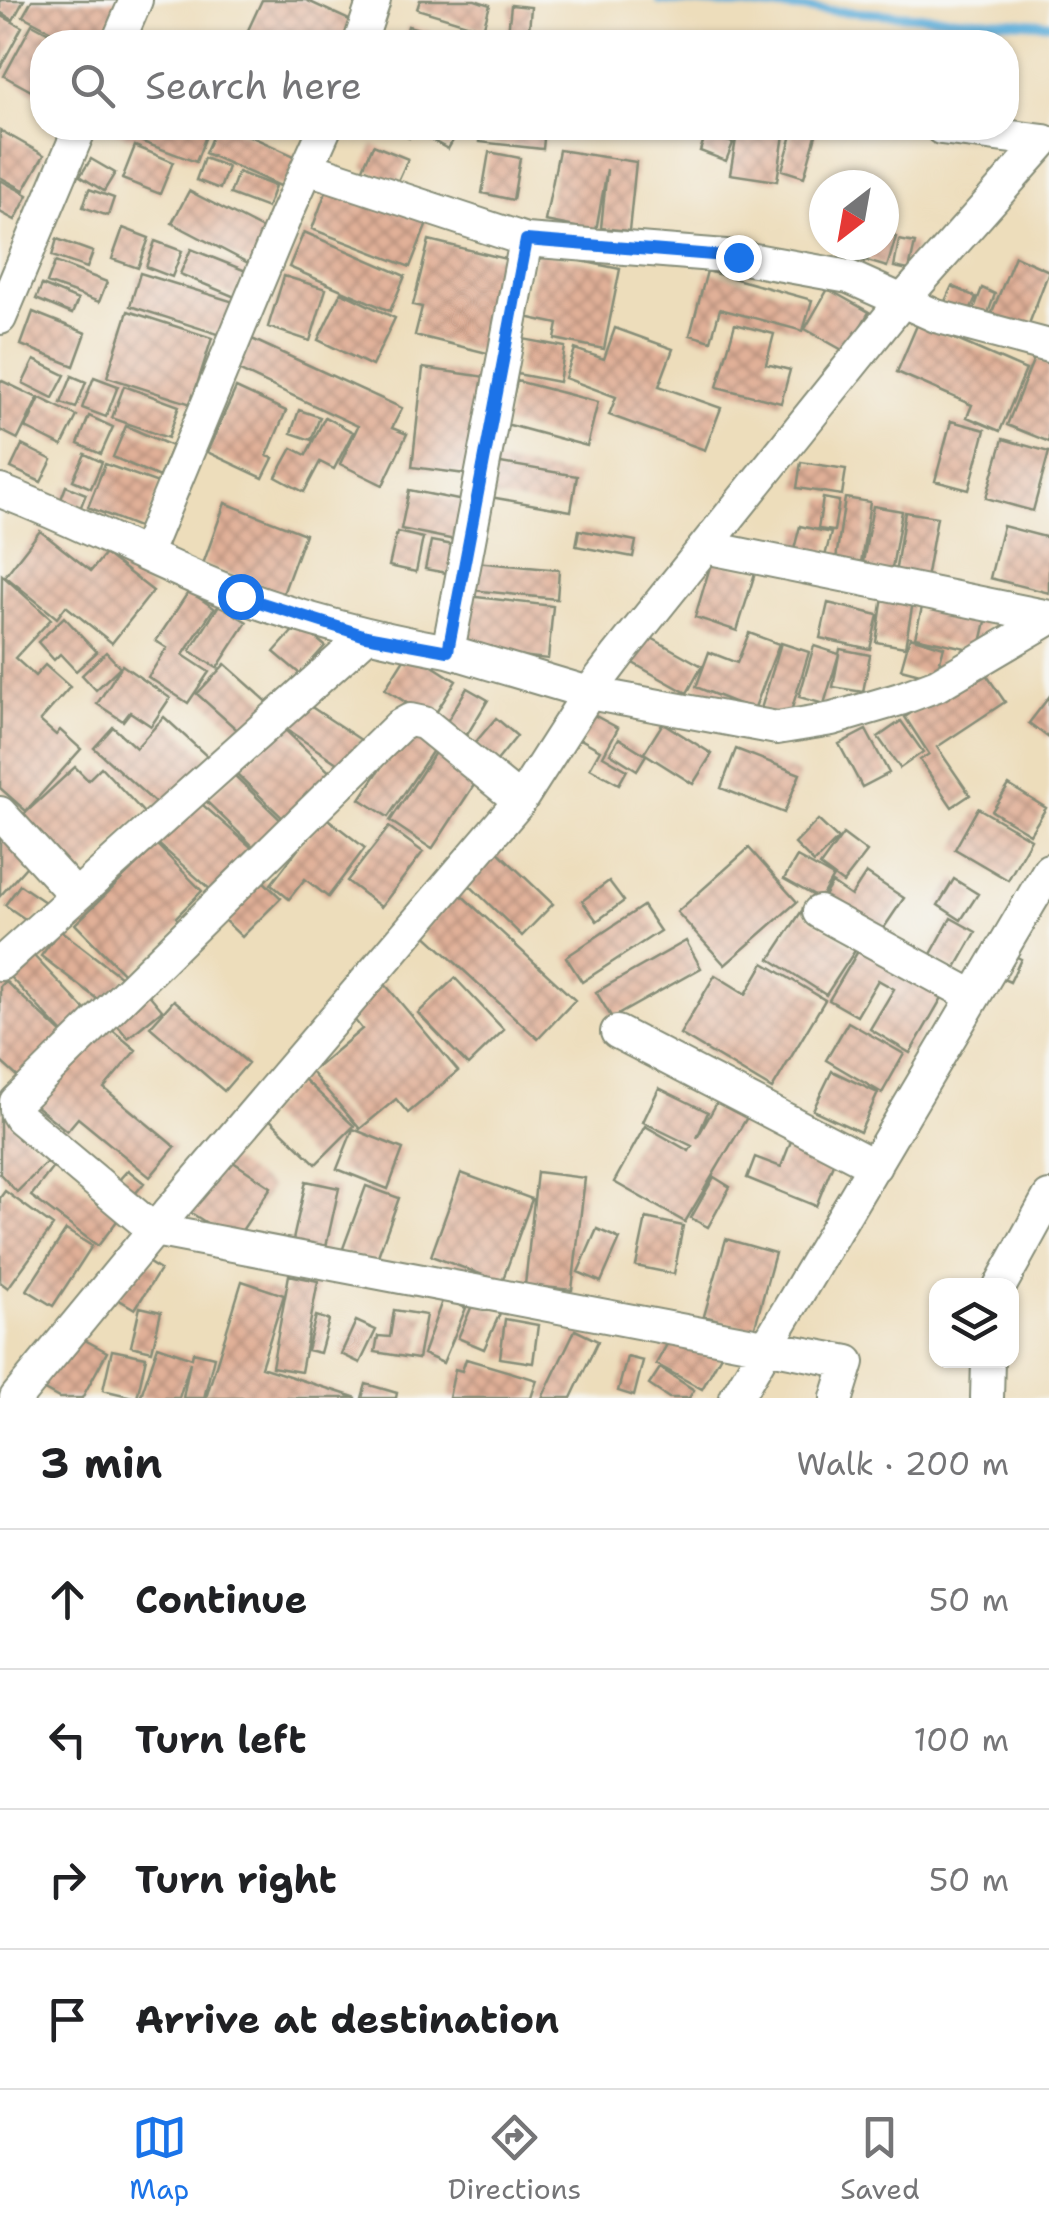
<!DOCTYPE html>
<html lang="en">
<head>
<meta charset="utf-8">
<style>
	body { margin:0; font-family:"Shantell Sans",sans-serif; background:#f2f2f2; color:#202124 }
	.controls { position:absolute; right:30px; bottom:30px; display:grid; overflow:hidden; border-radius:20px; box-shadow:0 2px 8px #0004 }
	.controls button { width:90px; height:90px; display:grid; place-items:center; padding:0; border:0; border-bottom:2px solid #e0e0e0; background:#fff; color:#202124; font:50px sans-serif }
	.compass { position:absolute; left:809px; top:170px; width:90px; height:90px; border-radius:50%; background:#fff; box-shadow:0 2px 8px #0004; rotate:211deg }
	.stop { position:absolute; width:30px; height:30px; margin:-22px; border:8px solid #1a73e8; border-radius:50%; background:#fff }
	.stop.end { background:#1a73e8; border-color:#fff; box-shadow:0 2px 10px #0008 }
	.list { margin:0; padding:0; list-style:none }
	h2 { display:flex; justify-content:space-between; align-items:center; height:130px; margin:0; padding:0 40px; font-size:42px }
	h2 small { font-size:32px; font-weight:400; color:#757577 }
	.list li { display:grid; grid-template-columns:65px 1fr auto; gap:30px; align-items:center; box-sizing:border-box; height:140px; padding:0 40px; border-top:2px solid #e0e0e0 }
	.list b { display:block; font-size:38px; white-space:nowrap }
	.list em { font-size:32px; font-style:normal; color:#757577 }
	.icon { flex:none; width:55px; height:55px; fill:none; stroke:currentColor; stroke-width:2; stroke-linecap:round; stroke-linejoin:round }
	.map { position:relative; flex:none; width:1049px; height:1398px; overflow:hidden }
	.search { position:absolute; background:#fff; box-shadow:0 2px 8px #0004; left:30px; right:30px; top:30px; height:110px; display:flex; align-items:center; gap:25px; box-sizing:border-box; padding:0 35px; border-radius:40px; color:#757577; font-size:38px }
	.sheet { height:690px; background:#fff }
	nav { display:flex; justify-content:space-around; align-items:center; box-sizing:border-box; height:140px; border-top:2px solid #e0e0e0; background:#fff; font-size:28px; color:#757577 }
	nav a { display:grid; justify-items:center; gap:5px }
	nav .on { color:#1a73e8 }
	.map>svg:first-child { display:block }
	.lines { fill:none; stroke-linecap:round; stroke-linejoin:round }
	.stream { stroke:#5fafda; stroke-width:9 }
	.building { fill:url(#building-cross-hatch) }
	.street-casing { stroke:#868d78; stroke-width:36 }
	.street { stroke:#fff; stroke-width:32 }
	.route { stroke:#1a73e8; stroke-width:12 }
</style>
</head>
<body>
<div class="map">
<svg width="1049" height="1398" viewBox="0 0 1049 1398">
	<defs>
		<pattern id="building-cross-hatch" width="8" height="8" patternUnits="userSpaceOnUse" patternTransform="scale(2.5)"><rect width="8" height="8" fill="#e1b098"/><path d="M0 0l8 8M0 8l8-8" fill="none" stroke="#b6907d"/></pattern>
	</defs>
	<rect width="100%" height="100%" fill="#f6f6f2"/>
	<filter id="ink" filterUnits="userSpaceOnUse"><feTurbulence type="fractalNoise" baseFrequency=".01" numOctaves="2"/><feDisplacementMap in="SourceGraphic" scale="20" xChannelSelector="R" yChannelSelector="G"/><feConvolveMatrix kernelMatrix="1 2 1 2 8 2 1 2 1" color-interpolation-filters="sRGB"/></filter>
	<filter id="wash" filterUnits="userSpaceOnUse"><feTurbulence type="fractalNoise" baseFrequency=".0048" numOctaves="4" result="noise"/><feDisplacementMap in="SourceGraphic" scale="40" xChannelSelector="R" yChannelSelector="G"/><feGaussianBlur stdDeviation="2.25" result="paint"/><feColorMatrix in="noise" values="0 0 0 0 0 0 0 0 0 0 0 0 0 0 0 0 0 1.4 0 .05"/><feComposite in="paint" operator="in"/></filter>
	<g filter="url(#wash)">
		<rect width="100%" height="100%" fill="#edddbb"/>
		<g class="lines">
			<path class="stream" d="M659 0 1049 24"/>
		</g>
		<g id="blocks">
			<path class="building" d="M0 0H24L13 20 0 12Z
				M32 0H123L100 42H72L23 16Z
				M262 0H306L356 23 347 42H246L243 41Z
				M420 0H475L490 5 483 29 417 9Z
				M511 5 531 7 528 42H507Z
				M0 15 22 27 0 68Z
				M32 24 66 42H42V97L4 76Z
				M408 26 442 35 439 42H404Z
				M105 128H209L196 162Z
				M216 128H232L299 158 285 188 205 153Z
				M384 128H413L409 138Z
				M416 128H454L459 130 448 149 415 131Z
				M480 128H545L543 149 479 142Z
				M738 128H785L777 181 730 174Z
				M794 128H818L804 177 782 170Z
				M0 130 44 155 24 190 0 177Z
				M706 133 733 143 726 161 700 151Z
				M373 145 408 159 397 183 363 168Z
				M135 146 173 162 160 194 122 179Z
				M559 150 636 162 629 231 601 228 607 169 596 231 545 221Z
				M489 152 520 158 513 200 482 193Z
				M204 158 228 167 220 189 196 180Z
				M91 159 115 173 104 191 80 176Z
				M238 172 275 186 267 208 230 194Z
				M0 180 28 195 15 220 0 212Z
				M329 183 428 221 410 267 312 229Z
				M89 189 114 198 108 216 83 207Z
				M189 191 270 233 254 266 172 223Z
				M123 228 149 238 138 268 112 259Z
				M304 232 405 276 390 311 289 267Z
				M884 233 896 237 887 267 867 261 872 245H884Z
				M57 239 93 252 87 268 52 256Z
				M429 240 518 262 495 355 415 335 422 307 413 305Z
				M899 240 915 243 909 270 894 267Z
				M155 241 182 251 172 277 146 267Z
				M844 245H869L864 262 841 255Z
				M191 249 246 271 235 297 180 274Z
				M537 252 620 269 604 349 555 339 558 324 525 317Z
				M1015 256 1049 271 1026 332 990 317Z
				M55 262 107 282 99 302 47 283Z
				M707 271 812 300 803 331 720 309 711 341 690 335Z
				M140 273 234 302 224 336 130 306Z
				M284 276 326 289 310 341 268 327Z
				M42 285 78 300 72 314 36 299Z
				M952 286 976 297 966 319 942 308Z
				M982 288 995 294 986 319 972 314Z
				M828 289 869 312 846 352 805 329Z
				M341 292 395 318 372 366 318 340Z
				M128 311 212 338 191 404 107 377Z
				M33 312 86 333 74 366 21 345Z
				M918 323 1026 370 1000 431 967 417 972 405 897 372Z
				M735 324 774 334 766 364 790 370 781 403 717 387Z
				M615 328 673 349 659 386 721 408 705 450 609 415 616 397 565 378 575 349 604 359Z
				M252 339 402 408 392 428 407 434 383 485 340 464 358 426 238 370Z
				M523 339 565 347 559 382 517 374Z
				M1034 358 1049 364V442L1007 425Z
				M34 360 65 375 53 398 23 383Z
				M423 368 486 377 473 475 412 467Z
				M72 376 86 382 76 408 61 403Z
				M94 377 118 386 106 417 82 408Z
				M0 380 38 398 18 439 0 430Z
				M517 381 598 402 587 446 506 424Z
				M124 386 179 406 168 438 112 418Z
				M236 388 286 411 267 456 273 458 263 478 207 452Z
				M40 398 77 416 62 446 26 428Z
				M299 410 320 417 311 440 291 433Z
				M89 416 113 427 101 454 78 444Z
				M325 417 353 432 334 469 320 462 304 492 276 477 292 448 306 455Z
				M951 421 985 430 969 490 935 481Z
				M126 426 172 446 159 477 113 457Z
				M1003 439 1049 452 1033 511 986 498Z
				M22 445 52 460 41 482 11 468Z
				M85 454 102 462 91 488 73 480Z
				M495 462 577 476 571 511 490 497Z
				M801 462 846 469 842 495 797 488Z
				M105 464 161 484 143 529 88 507Z
				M66 486 86 494 80 509 60 502Z
				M409 490 468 502 460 541 401 529Z
				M823 498 839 501 834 531 818 529Z
				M845 498 870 502 860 570 835 566Z
				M225 503 305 534 283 594 203 564Z
				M873 506 902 511 891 574 862 568Z
				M905 512 937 517 926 579 895 574Z
				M800 526 831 533 824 560 793 553Z
				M1003 526 1049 538V593L990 578Z
				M579 530 636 541 633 557 576 546Z
				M40 531 91 571 105 554 153 591 112 643 66 606 57 618 5 576Z
				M397 532 423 538 416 572 389 566Z
				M431 541 458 546 452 574 425 569Z
				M712 560 755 573 737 631 695 617Z
				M475 562 559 570 557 599 472 590Z
				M2 575 51 619 15 658 35 676 45 665 70 687 40 721 56 735 60 730 81 749 26 811 0 788Z
				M189 591 214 608 183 655 209 672 188 703 148 677 167 648 156 641Z
				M468 596 553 606 548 659 462 650Z
				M883 597 913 602 905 647 876 642Z
				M828 603 878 615 870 649 820 638Z
				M923 603 987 617 979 651 915 637Z
				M219 605 247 622 217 668 190 651Z
				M64 617 97 652 76 671 60 654 54 660 38 642Z
				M299 624 325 646 300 674 274 652Z
				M749 633 779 644 754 710 696 687 709 652 737 663Z
				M646 635 702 666 687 693 631 662Z
				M910 637 944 647 935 678 901 669Z
				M781 643 809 652 789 718 761 709Z
				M814 646 839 654 824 704 799 697Z
				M840 649 870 655 863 692 833 687Z
				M409 651 456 681 432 719 385 689Z
				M106 652 120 667 96 690 82 675Z
				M225 664 272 706 244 736 197 694Z
				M122 665 170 698 151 726 130 712 123 721 97 704Z
				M981 667 1005 702 937 747 970 795 952 807 920 760 929 754 905 717Z
				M467 688 488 700 467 735 446 723Z
				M1049 697V738L1029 723Z
				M304 702 361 740 343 767 286 729Z
				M590 713 618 728 603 756 627 770 619 784 590 768 600 750 577 737Z
				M164 717 209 758 163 810 94 748 113 727 136 748Z
				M496 718 517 736 496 762 474 744Z
				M901 721 923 752 900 768 878 737Z
				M663 723 712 754 693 784 644 753Z
				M281 726 337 779 292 827 236 773Z
				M408 727 436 746 388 817 360 799Z
				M866 730 889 773 862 787 839 744Z
				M619 738 646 755 637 770 610 753Z
				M736 749 800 774 784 813 721 788Z
				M436 751 478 779 432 849 390 821Z
				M75 767 88 780 101 767 144 813 77 876 21 817Z
				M233 774 289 828 263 856 206 801Z
				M1009 785 1046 808 1030 834 992 811Z
				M196 799 259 854 220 898 157 843Z
				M978 808 1031 839 1008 880 955 849Z
				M324 816 365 848 328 897 305 879 289 899 271 884Z
				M818 820 838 839 814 863 795 844Z
				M389 827 423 852 381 907 347 881Z
				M0 829 33 859 0 896Z
				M843 834 867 852 843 883 820 866Z
				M157 845 202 891 176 917 182 924 127 977 75 924Z
				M493 847 553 904 522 936 463 879Z
				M749 848 797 902 725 965 677 912Z
				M797 857 833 877 820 899 784 879Z
				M866 873 904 898 879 935 822 899 832 883 851 896Z
				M954 879 978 894 961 920 938 905Z
				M262 880 281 898 242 937 223 919Z
				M609 881 624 901 597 921 582 901Z
				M20 885 45 902 31 923 5 905Z
				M458 892 575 1000 538 1039 421 931Z
				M643 906 660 931 582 982 566 957Z
				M801 912 856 949 826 995 770 959Z
				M951 918 976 932 955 969 930 956Z
				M60 930 125 980 105 1005 41 956Z
				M686 941 701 968 612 1018 596 992Z
				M864 941 947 989 910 1053 870 1029 894 989 878 980 857 1016 829 1000Z
				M1003 950 1021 959 1010 982 992 974Z
				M33 955 89 1014 66 1036 10 977Z
				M764 963 825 1000 772 1089 680 1034 715 975 746 994Z
				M455 978 504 1030 468 1065 418 1013Z
				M5 981 65 1036 22 1081 0 1061V986Z
				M384 983 458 1071 408 1113 396 1099 360 1129 311 1072 362 1029 349 1013Z
				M146 991 162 1010 128 1038 112 1019Z
				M174 1000 248 1063 224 1091 150 1027Z
				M848 1022 904 1054 882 1093 826 1060Z
				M105 1024 136 1050 104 1088 175 1147 150 1177 78 1118 67 1131 36 1106Z
				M832 1071 878 1093 860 1132 813 1110Z
				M303 1078 354 1126 316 1164 266 1116Z
				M659 1088 708 1112 697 1138 723 1092 752 1109 685 1222 614 1182 645 1126 689 1151 692 1146 643 1122Z
				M0 1110 49 1160 17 1192 0 1174Z
				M353 1129 403 1149 388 1189 337 1169Z
				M793 1136 837 1154 816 1206 747 1178 755 1157 781 1167Z
				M224 1156 271 1187 235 1241 188 1211Z
				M54 1166 120 1217 98 1246 31 1196Z
				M128 1170 144 1183 135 1194 119 1180Z
				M537 1172 585 1178 572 1290 525 1285Z
				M461 1173 532 1199 502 1282 431 1256Z
				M714 1177 730 1187 708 1227 691 1218Z
				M306 1181 339 1188 324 1256 291 1249Z
				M366 1186 399 1198 375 1264 342 1251Z
				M5 1191 53 1226 8 1288 0 1282V1198Z
				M646 1218 683 1226 674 1274 636 1266Z
				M597 1229 620 1239 601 1282 578 1272Z
				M66 1230 92 1246 53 1306 27 1290Z
				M726 1239 775 1253 754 1330 704 1316Z
				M141 1258 160 1270 135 1309 116 1298Z
				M289 1275 318 1281 301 1372 272 1367Z
				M242 1281 284 1295 261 1367 357 1398H206Z
				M443 1298 466 1308 443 1363 423 1354Z
				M474 1301 500 1313 484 1349 458 1338Z
				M140 1307 161 1312 152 1351 131 1346Z
				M394 1310 426 1315 418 1359 375 1352 378 1336 390 1337Z
				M316 1316 329 1320 320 1353 307 1350Z
				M505 1319 538 1325 533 1363 500 1358Z
				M356 1321 376 1330 360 1363 341 1354Z
				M575 1330 598 1341 571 1398H542Z
				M675 1330 721 1355 702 1389 656 1364Z
				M70 1332 107 1352 82 1398H59L39 1387Z
				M158 1346 192 1358 193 1352 214 1357 204 1398H183L190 1362 179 1398H140Z
				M112 1350 146 1357 137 1398 103 1390Z
				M627 1357 643 1361 634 1396 618 1391Z
				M466 1359 537 1380 531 1398H449L455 1369 462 1371Z
				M660 1368 694 1390 689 1398H669L649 1385Z
				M366 1384 397 1393 396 1398H362Z"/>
		</g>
	</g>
	<g filter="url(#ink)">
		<use href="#blocks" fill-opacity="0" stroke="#868d78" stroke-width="2.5"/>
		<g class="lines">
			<g class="street-casing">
				<path id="street" d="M118 42 136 0
					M360 42 374 0
					M941 128 1044 141
					M308 168 526 240 738 257 849 277 936 316 1049 346
					M0 318 80 128
					M0 491C83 522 158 565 240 596 308 621 377 638 448 651L526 240
					M705 547 1049 617
					M145 555 285 217 325 128
					M448 651 589 693 777 728 832 719 900 699 937 685 1049 619
					M520 801 424 723 410 720 399 726 16 1102V1111L20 1118 154 1230 848 1362 837 1398
					M0 813 76 896
					M819 912 973 996
					M0 964 366 636
					M617 1032 875 1166
					M1000 1286 1049 1197
					M16 1398 154 1230 520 801 589 693 618 655 903 300 1044 141
					M736 1398 1049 870
					M987 1398 988 1360"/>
			</g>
			<use href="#street" class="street"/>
		</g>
	</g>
	<g class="lines" filter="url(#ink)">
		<path class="route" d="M240 596 366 636 448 651 526 240 738 257"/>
	</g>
</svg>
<div class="controls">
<button><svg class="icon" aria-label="layers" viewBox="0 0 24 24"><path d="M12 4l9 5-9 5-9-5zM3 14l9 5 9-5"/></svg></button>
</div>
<svg class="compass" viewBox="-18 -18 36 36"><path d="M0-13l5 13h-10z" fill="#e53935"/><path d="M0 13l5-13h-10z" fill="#757577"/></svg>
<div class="stop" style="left:240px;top:596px"></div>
<div class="stop end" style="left:738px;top:257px"></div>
<div class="search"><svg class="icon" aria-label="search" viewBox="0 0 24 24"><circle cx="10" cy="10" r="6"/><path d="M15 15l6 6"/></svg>Search here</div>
</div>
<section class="sheet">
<h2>3 min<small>Walk · 200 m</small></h2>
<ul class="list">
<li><svg class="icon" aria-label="ahead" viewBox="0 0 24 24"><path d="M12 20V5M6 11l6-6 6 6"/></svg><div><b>Continue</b></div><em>50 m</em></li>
<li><svg class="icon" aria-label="left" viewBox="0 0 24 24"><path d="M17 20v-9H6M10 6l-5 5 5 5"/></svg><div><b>Turn left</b></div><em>100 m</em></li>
<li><svg class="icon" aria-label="right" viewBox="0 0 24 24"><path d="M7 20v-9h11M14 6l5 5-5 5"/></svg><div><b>Turn right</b></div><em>50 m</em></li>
<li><svg class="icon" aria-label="arrive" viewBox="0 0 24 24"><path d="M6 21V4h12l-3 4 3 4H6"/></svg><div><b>Arrive at destination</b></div></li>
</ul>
</section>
<nav>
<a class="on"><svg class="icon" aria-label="map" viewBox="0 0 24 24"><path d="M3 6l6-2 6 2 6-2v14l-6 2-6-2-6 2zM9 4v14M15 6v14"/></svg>Map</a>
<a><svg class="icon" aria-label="directions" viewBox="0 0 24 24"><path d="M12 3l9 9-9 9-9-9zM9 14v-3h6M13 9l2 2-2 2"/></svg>Directions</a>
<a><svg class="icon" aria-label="saved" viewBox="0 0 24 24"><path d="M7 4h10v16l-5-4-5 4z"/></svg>Saved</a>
</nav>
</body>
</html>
